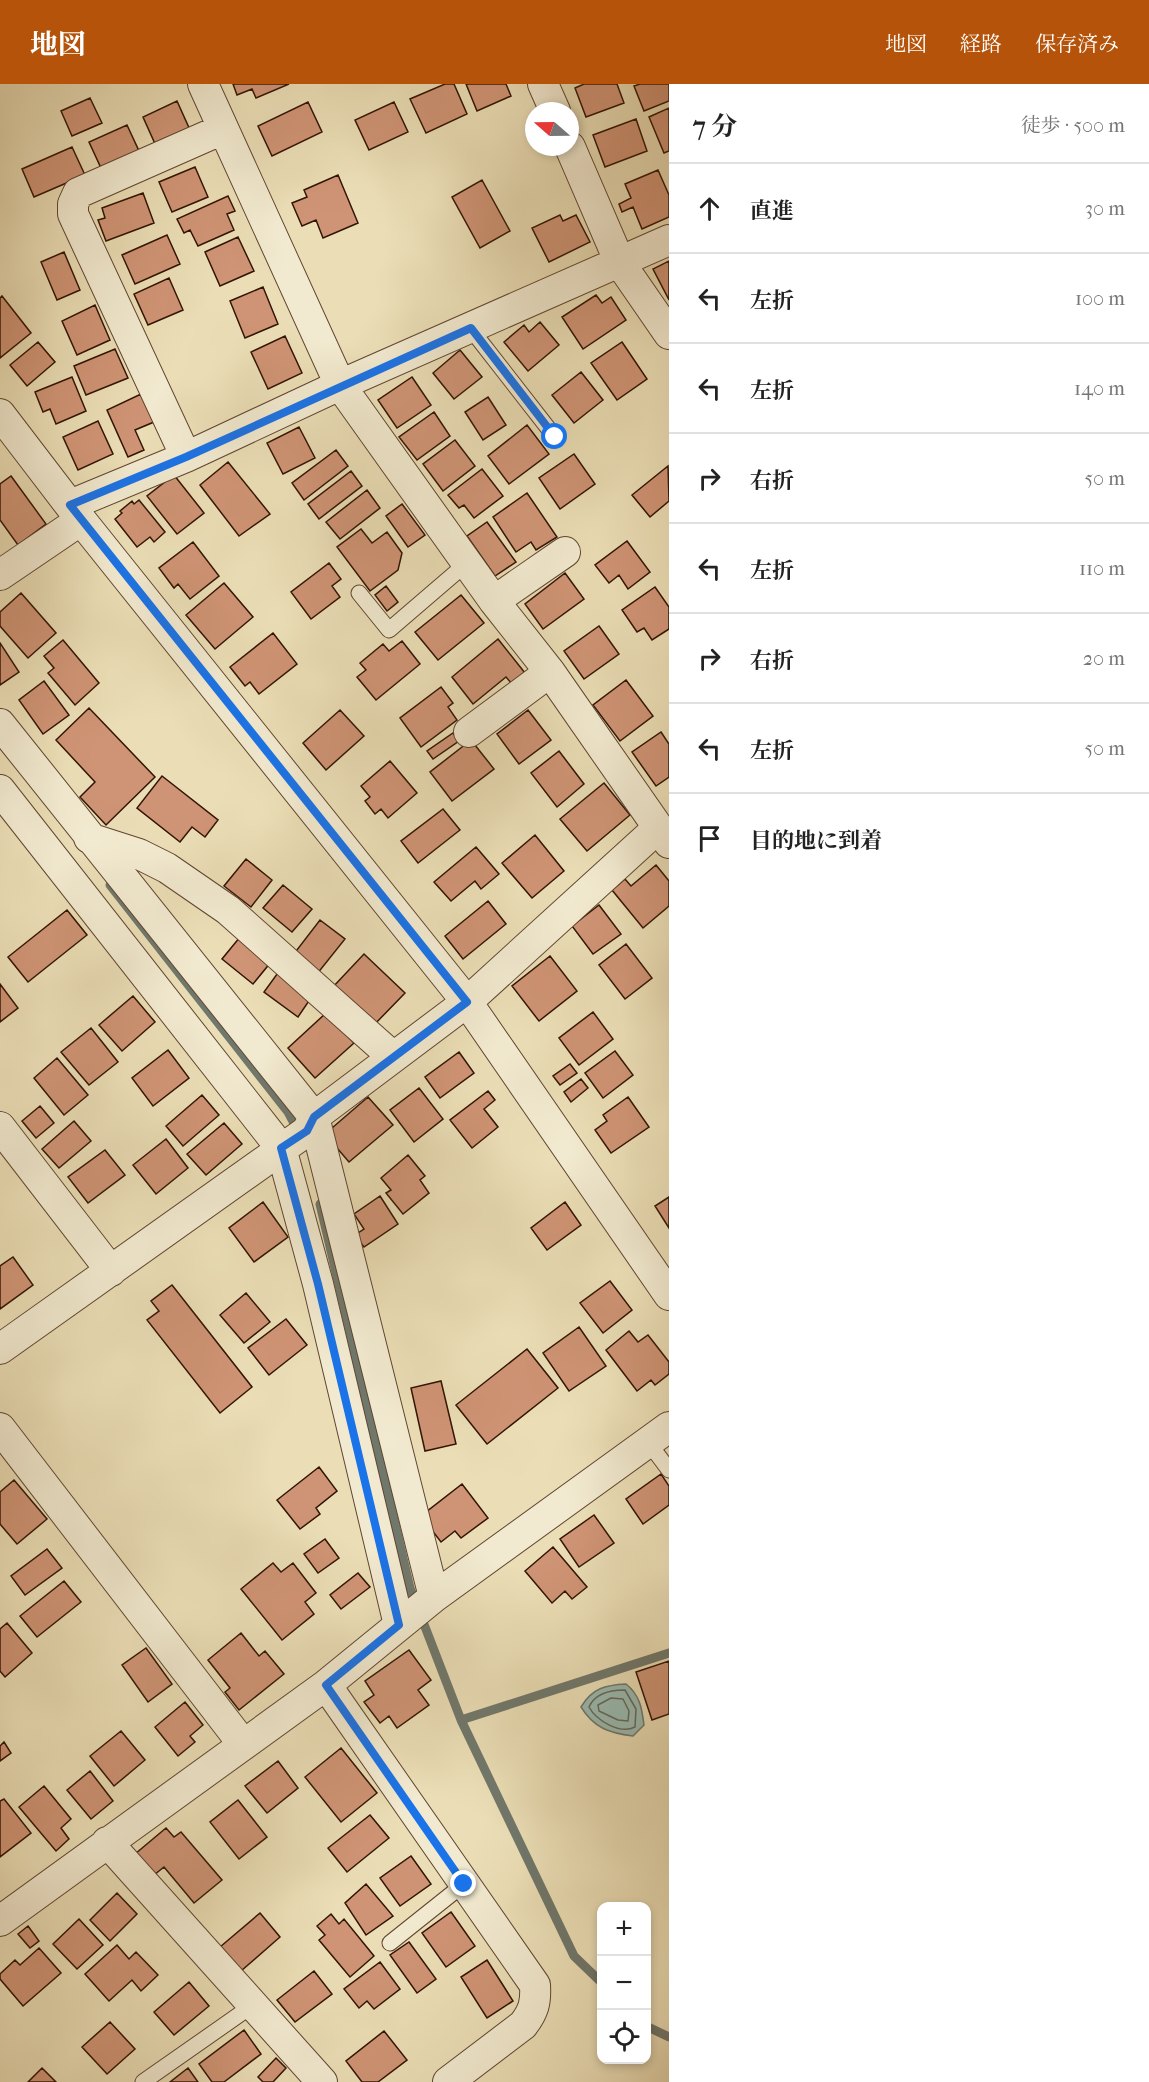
<!DOCTYPE html>
<html lang="ja">
<head>
<meta charset="utf-8">
<style>
	body { margin:0; font-family:"IM FELL French Canon","Noto Serif JP",serif; background:#f6f6f6; color:#222 }
	.controls { position:absolute; right:18px; bottom:18px; display:grid; overflow:hidden; border-radius:12px; box-shadow:0 3px 9px #0003 }
	.controls button { width:54px; height:54px; display:grid; place-items:center; padding:0; border:0; border-bottom:2px solid #e0e0e0; background:#fff; color:#222; font:30px sans-serif }
	.compass { position:absolute; left:525px; top:18px; width:54px; height:54px; border-radius:50%; background:#fff; box-shadow:0 3px 9px #0003; rotate:290deg }
	.stop { position:absolute; width:18px; height:18px; margin:-14px; border:4px solid #1a73e8; border-radius:50%; background:#fff }
	.stop.end { background:#1a73e8; border-color:#fff; box-shadow:0 2px 6px #0008 }
	.list { margin:0; padding:0; list-style:none }
	h2 { display:flex; justify-content:space-between; align-items:center; height:78px; margin:0; padding:0 24px; font-size:26px }
	h2 small { font-size:20px; font-weight:400; color:#767676 }
	.list li { display:grid; grid-template-columns:39px 1fr auto; gap:18px; align-items:center; box-sizing:border-box; height:90px; padding:0 24px; border-top:2px solid #e0e0e0 }
	.list b { display:block; font-size:22px; white-space:nowrap }
	.list em { font-size:20px; font-style:normal; color:#767676 }
	.icon { flex:none; width:33px; height:33px; fill:none; stroke:currentColor; stroke-width:2; stroke-linecap:round; stroke-linejoin:round }
	.map { position:relative; flex:none; width:669px; height:1998px; overflow:hidden }
	header { display:flex; align-items:center; gap:36px; box-sizing:border-box; height:84px; padding:0 30px; background:#b45309; color:#fff }
	header strong { font-size:28px }
	nav { display:flex; gap:33px; margin-inline-start:auto; font-size:21px }
	main { display:flex }
	aside { flex:1; background:#fff }
	.map>svg:first-child { display:block }
	.water { fill:#99bbb2; stroke:#70786c; stroke-width:1.5 }
	.lines { fill:none; stroke-linecap:round; stroke-linejoin:round }
	.shore { stroke:#66685b; stroke-width:1.5 }
	.stream { stroke:#70786c; stroke-width:9 }
	.building { fill:#cf9475; stroke:#321404; stroke-width:1.5 }
	.lane-casing { stroke:#604630; stroke-width:17 }
	.street-casing { stroke:#604630; stroke-width:32 }
	.lane { stroke:#f2ead0; stroke-width:15 }
	.street { stroke:#f2ead0; stroke-width:30 }
	.route { stroke:#1a73e8; stroke-width:8 }
</style>
</head>
<body>
<header>
<strong>地図</strong>
<nav><a>地図</a><a>経路</a><a>保存済み</a></nav>
</header>
<main>
<div class="map">
<svg width="669" height="1998" viewBox="0 0 669 1998">
	<rect width="100%" height="100%" fill="#ebdeb6"/>
	<filter id="stains"><feTurbulence type="fractalNoise" baseFrequency=".00333" numOctaves="4"/><feColorMatrix values="0 0 0 0 .2 0 0 0 0 .09 0 0 0 0 .02 0 0 0 .5 -.17"/></filter>
	<radialGradient id="worn" r=".72"><stop offset=".6" stop-color="#630" stop-opacity="0"/><stop offset="1" stop-color="#630" stop-opacity=".3"/></radialGradient>
	<path class="water" d="M626 1600C640 1611 642 1625 644 1641L633 1652C609 1649 594 1644 581 1623 592 1604 606 1601 626 1600Z"/>
	<g class="lines">
		<path class="shore" d="M625 1606 636 1625 635 1643C620 1651 596 1636 589 1623 595 1609 611 1606 625 1606Z
			M611 1614 623 1615 629 1627 628 1637 618 1636 599 1627 598 1621Z"/>
		<path class="stream" d="M110 801 288 1028 298 1047
			M320 1120 410 1504 461 1636 669 1569
			M461 1636 574 1872 602 1899
			M646 1942 669 1953"/>
	</g>
	<path class="building" d="M233 0H289L256 14 252 5 237 11Z
		M445 0H454L467 30 426 49 410 15Z
		M466 0H506L511 12 477 27Z
		M584 0H617L624 19 586 33 575 4Z
		M640 0H669V17L644 27 634 2Z
		M90 14 102 39 72 52 61 27Z
		M177 17 190 46 156 62 143 33Z
		M308 18 322 48 272 72 258 42Z
		M394 18 408 48 369 66 355 36Z
		M669 24V67L664 69 649 33Z
		M636 35 647 67 605 83 593 51Z
		M127 41 139 67 101 84 89 58Z
		M72 63 85 91 34 113 22 85Z
		M195 83 208 113 172 128 159 98Z
		M658 86 669 111V133L642 145 633 123 622 128 619 120 631 114 625 100Z
		M338 91 358 139 323 154 316 136 302 142 292 119 307 113 304 106Z
		M482 96 510 147 480 164 452 113Z
		M143 109 154 139 106 157 98 136 105 134 102 124Z
		M228 112 235 127 227 130 234 146 198 162 190 146 184 149 177 135Z
		M560 131 563 137 576 131 590 158 549 178 532 144Z
		M167 151 180 180 135 200 122 171Z
		M238 153 254 187 220 202 205 168Z
		M64 168 80 206 57 216 41 178Z
		M669 177V216L653 185Z
		M169 194 183 226 148 241 134 210Z
		M263 203 278 240 245 254 230 217Z
		M596 211 602 219 611 213 626 236 583 265 562 233Z
		M2 212 31 249 0 274V214Z
		M95 221 110 256 77 271 62 237Z
		M540 238 559 261 528 287 504 258 524 241 529 248Z
		M285 252 302 289 268 305 251 268Z
		M38 258 55 278 27 302 10 281Z
		M622 258 647 295 617 316 591 279Z
		M115 265 128 294 86 311 74 282Z
		M460 266 482 293 454 315 433 289Z
		M581 288 603 316 574 339 552 311Z
		M72 293 86 327 56 340 50 325 43 328 35 308Z
		M412 293 431 321 397 344 378 316Z
		M141 310 154 338 135 346 144 366 128 373 107 326Z
		M488 313 506 341 483 356 465 328Z
		M434 328 450 352 417 376 399 353Z
		M98 337 113 370 78 386 63 353Z
		M527 341 549 370 509 400 488 372Z
		M299 343 315 374 283 390 267 359Z
		M455 356 475 382 443 407 423 380Z
		M336 366 348 382 304 416 292 399Z
		M574 370 595 400 560 425 539 394Z
		M228 378 270 430 239 452 200 401Z
		M668 382 669 417 650 433 632 411Z
		M482 385 503 412 474 434 464 421 459 424 448 411Z
		M351 387 362 402 319 435 308 420Z
		M174 391 204 429 177 450 147 412Z
		M11 392 46 440 18 461 0 436V400Z
		M367 406 380 424 340 455 326 438Z
		M527 409 557 453 536 466 531 458 516 468 493 433Z
		M139 416 165 448 154 458 150 453 137 463 115 435 122 429 120 427 132 417 134 420Z
		M402 420 425 451 408 463 386 432Z
		M487 438 516 478 495 492 467 452Z
		M361 445 372 459 387 448 402 469 398 486 370 507 337 463Z
		M627 457 650 488 628 505 619 491 609 499 595 481Z
		M193 458 219 492 190 515 178 500 174 504 159 484Z
		M329 479 341 495 332 502 340 513 311 535 291 508Z
		M565 489 584 515 543 545 525 520Z
		M224 499 253 533 215 565 186 531Z
		M386 502 398 518 387 527 375 511Z
		M655 503 669 523V545L652 556 644 544 637 548 622 526Z
		M21 509 56 549 28 574 0 542V528Z
		M461 511 484 539 438 576 415 548Z
		M599 542 619 570 584 595 564 567Z
		M273 549 297 580 259 610 250 598 245 602 230 583Z
		M498 555 525 589 512 600 506 593 473 620 452 593Z
		M63 556 99 599 75 621 48 589 54 584 44 572Z
		M402 557 420 580 376 616 357 593 366 586 360 579 383 560 389 567Z
		M0 559 19 588 0 601Z
		M626 596 653 632 620 657 593 621Z
		M44 597 69 631 43 650 19 616Z
		M441 603 453 619 448 623 457 636 421 663 400 634Z
		M89 624 155 693 106 741 80 713 95 698 56 656Z
		M340 626 364 652 326 686 303 659Z
		M528 626 551 656 519 680 497 650Z
		M661 648 669 660V693L656 702 632 668Z
		M453 649 459 657 433 675 427 667Z
		M471 656 494 685 452 717 430 688Z
		M559 667 584 700 557 723 531 689Z
		M390 677 417 709 388 734 381 725 375 730 365 717 370 713 361 702Z
		M162 692 218 736 205 753 192 743 180 758 137 724Z
		M604 699 630 731 587 767 560 735Z
		M443 725 460 746 418 779 401 757Z
		M535 751 564 787 532 814 502 779Z
		M476 763 499 790 481 805 475 797 451 817 434 798Z
		M246 775 272 796 251 823 224 802Z
		M656 781 669 797V822L643 844 612 806 625 795 631 802Z
		M283 801 312 825 292 848 263 824Z
		M488 817 506 840 463 875 445 852Z
		M599 821 621 850 593 870 572 842Z
		M67 826 87 851 28 898 8 873Z
		M320 836 345 855 317 890 293 871Z
		M240 853 271 878 253 900 222 875Z
		M626 860 652 894 625 915 599 881Z
		M364 870 405 909 372 943 332 904Z
		M550 872 577 907 539 937 512 902Z
		M280 886 313 911 298 933 264 908Z
		M0 900 18 924 0 938Z
		M133 912 155 938 122 967 99 941Z
		M593 928 613 955 579 981 559 954Z
		M326 929 354 959 315 994 288 964Z
		M91 944 118 978 89 1001 61 968Z
		M168 966 189 994 153 1022 132 994Z
		M615 967 633 991 603 1014 585 989Z
		M459 968 474 989 440 1014 425 993Z
		M57 974 88 1011 64 1031 34 994Z
		M570 980 577 989 560 1001 553 992Z
		M581 995 588 1004 571 1018 564 1008Z
		M419 1004 443 1035 414 1058 390 1026Z
		M488 1007 495 1016 484 1025 498 1043 472 1064 450 1036Z
		M202 1011 219 1031 183 1062 166 1042Z
		M368 1013 393 1041 349 1078 325 1050Z
		M628 1013 649 1043 611 1069 595 1046 607 1037 603 1031Z
		M40 1022 54 1039 36 1054 22 1037Z
		M74 1037 91 1057 59 1084 42 1065Z
		M224 1039 242 1060 206 1091 187 1070Z
		M166 1055 188 1084 156 1110 133 1081Z
		M105 1066 125 1091 88 1119 68 1093Z
		M408 1071 425 1092 420 1096 429 1109 403 1130 386 1109 391 1106 381 1094Z
		M380 1112 398 1140 364 1163 355 1151 364 1145 354 1130Z
		M669 1113V1144L655 1122Z
		M263 1118 288 1153 254 1178 229 1144Z
		M565 1118 581 1141 547 1166 531 1144Z
		M13 1173 33 1201 0 1225V1182Z
		M610 1197 632 1226 603 1249 580 1219Z
		M172 1201 252 1303 220 1329 147 1236 159 1227 151 1217Z
		M246 1209 270 1238 244 1259 220 1231Z
		M286 1235 307 1261 269 1291 248 1264Z
		M579 1243 606 1282 569 1307 543 1269Z
		M629 1247 638 1258 648 1251 669 1278V1290L655 1301 651 1296 637 1307 606 1266Z
		M527 1265 558 1304 487 1360 456 1321Z
		M441 1297 456 1360 425 1367 411 1304Z
		M319 1383 337 1407 316 1424 320 1430 300 1445 277 1416Z
		M661 1390 669 1402V1421L643 1440 626 1415Z
		M14 1396 47 1435 17 1460 0 1440V1408Z
		M462 1400 488 1434 461 1454 455 1447 441 1458 421 1432Z
		M594 1431 614 1459 579 1483 560 1455Z
		M325 1455 339 1474 318 1489 304 1470Z
		M553 1463 587 1503 572 1515 565 1507 552 1519 525 1487Z
		M47 1465 62 1484 25 1511 11 1492Z
		M273 1479 281 1488 293 1479 316 1509 305 1518 314 1530 282 1556 241 1505Z
		M358 1489 370 1503 341 1525 330 1511Z
		M64 1497 81 1518 37 1553 20 1532Z
		M7 1539 32 1569 5 1593 0 1587V1545Z
		M241 1549 259 1572 265 1567 284 1590 239 1626 225 1608 230 1604 208 1576Z
		M146 1564 172 1600 148 1618 122 1581Z
		M409 1566 431 1596 418 1606 429 1621 397 1644 389 1632 380 1639 364 1618 374 1611 365 1597Z
		M669 1577V1630L652 1636 636 1588Z
		M185 1618 203 1641 190 1652 195 1658 178 1672 155 1643Z
		M121 1647 145 1676 114 1702 90 1672Z
		M4 1658 11 1669 0 1677V1662Z
		M341 1664 377 1709 341 1738 305 1693Z
		M278 1677 298 1704 267 1729 245 1702Z
		M90 1687 113 1717 91 1735 67 1706Z
		M44 1702 71 1735 61 1744 69 1755 56 1767 19 1723Z
		M4 1715 31 1749 0 1773V1717Z
		M238 1716 267 1753 239 1775 210 1738Z
		M370 1731 389 1754 347 1788 328 1764Z
		M166 1744 174 1753 181 1748 222 1796 194 1819 164 1783 154 1791 135 1770Z
		M411 1772 431 1800 400 1822 380 1794Z
		M366 1800 393 1832 366 1851 345 1819Z
		M117 1809 137 1830 110 1857 90 1836Z
		M451 1828 475 1862 446 1883 422 1849Z
		M260 1829 280 1853 241 1887 220 1863Z
		M331 1830 339 1840 344 1835 374 1872 350 1893 319 1856 325 1851 317 1842Z
		M79 1835 103 1861 77 1885 53 1860Z
		M28 1842 39 1857 30 1864 18 1850Z
		M409 1858 436 1895 417 1909 390 1871Z
		M117 1861 129 1875 136 1868 158 1891 141 1907 132 1896 109 1917 85 1890Z
		M39 1864 61 1889 23 1922 0 1895V1890L15 1876 20 1881Z
		M487 1876 513 1917 487 1934 461 1893Z
		M380 1878 400 1905 374 1925 367 1917 359 1924 344 1905Z
		M314 1887 332 1910 295 1938 277 1916Z
		M189 1898 209 1922 174 1951 154 1928Z
		M110 1938 135 1965 107 1990 82 1963Z
		M244 1946 261 1970 224 1998H212L199 1980Z
		M384 1947 407 1976 378 1998H362L346 1977Z
		M276 1974 286 1984 273 1998H263L258 1993Z
		M42 1984 56 1998H28Z
		M188 1984 198 1998H170Z"/>
	<g class="lines">
		<g class="lane-casing">
			<path id="lane" d="M470 244 555 353
				M359 509 389 546 467 479
				M648 1358 669 1386
				M390 1859 464 1800
				M143 1998 253 1921"/>
		</g>
		<g class="street-casing">
			<path id="street" d="M203 0 340 301 494 517 550 588 669 759
				M543 0 555 27
				M570 63 620 179 669 250
				M0 330 81 436 467 918 669 1211
				M186 373 73 130V120L78 109 223 45
				M70 421 186 373 340 301 669 156
				M0 491 81 436
				M494 517 565 468
				M0 640 314 1033 434 1513
				M469 648 550 588
				M0 706 281 1064 318 1200 399 1541
				M89 754 139 770 167 784 228 826 392 972
				M0 1043 111 1187
				M0 1265 307 1047 314 1033 467 918 658 744
				M0 1344 243 1660
				M326 1601 535 1901C536 1918 534 1927 523 1941L448 1998
				M107 1758 322 1998
				M0 1837 326 1601 434 1513 669 1343"/>
		</g>
		<use href="#lane" class="lane"/>
		<use href="#street" class="street"/>
	</g>
	<g class="lines">
		<path class="route" d="M464 1800 326 1601 399 1541 318 1200 281 1064 307 1047 314 1033 467 918 70 421 186 373 471 244 555 353"/>
	</g>
	<rect width="100%" height="100%" filter="url(#stains)"/>
	<rect width="100%" height="100%" fill="url(#worn)"/>
</svg>
<div class="controls">
<button>+</button>
<button>−</button>
<button><svg class="icon" aria-label="locate" viewBox="0 0 24 24"><circle cx="12" cy="12" r="6"/><path d="M12 2v4M12 18v4M2 12h4M18 12h4"/></svg></button>
</div>
<svg class="compass" viewBox="-18 -18 36 36"><path d="M0-13l5 13h-10z" fill="#e53935"/><path d="M0 13l5-13h-10z" fill="#767676"/></svg>
<div class="stop" style="left:555px;top:353px"></div>
<div class="stop end" style="left:464px;top:1800px"></div>
</div>
<aside>
<h2>7 分<small>徒歩 · 500 m</small></h2>
<ul class="list">
<li><svg class="icon" aria-label="ahead" viewBox="0 0 24 24"><path d="M12 20V5M6 11l6-6 6 6"/></svg><div><b>直進</b></div><em>30 m</em></li>
<li><svg class="icon" aria-label="left" viewBox="0 0 24 24"><path d="M17 20v-9H6M10 6l-5 5 5 5"/></svg><div><b>左折</b></div><em>100 m</em></li>
<li><svg class="icon" aria-label="left" viewBox="0 0 24 24"><path d="M17 20v-9H6M10 6l-5 5 5 5"/></svg><div><b>左折</b></div><em>140 m</em></li>
<li><svg class="icon" aria-label="right" viewBox="0 0 24 24"><path d="M7 20v-9h11M14 6l5 5-5 5"/></svg><div><b>右折</b></div><em>50 m</em></li>
<li><svg class="icon" aria-label="left" viewBox="0 0 24 24"><path d="M17 20v-9H6M10 6l-5 5 5 5"/></svg><div><b>左折</b></div><em>110 m</em></li>
<li><svg class="icon" aria-label="right" viewBox="0 0 24 24"><path d="M7 20v-9h11M14 6l5 5-5 5"/></svg><div><b>右折</b></div><em>20 m</em></li>
<li><svg class="icon" aria-label="left" viewBox="0 0 24 24"><path d="M17 20v-9H6M10 6l-5 5 5 5"/></svg><div><b>左折</b></div><em>50 m</em></li>
<li><svg class="icon" aria-label="arrive" viewBox="0 0 24 24"><path d="M6 21V4h12l-3 4 3 4H6"/></svg><div><b>目的地に到着</b></div></li>
</ul>
</aside>
</main>
</body>
</html>
